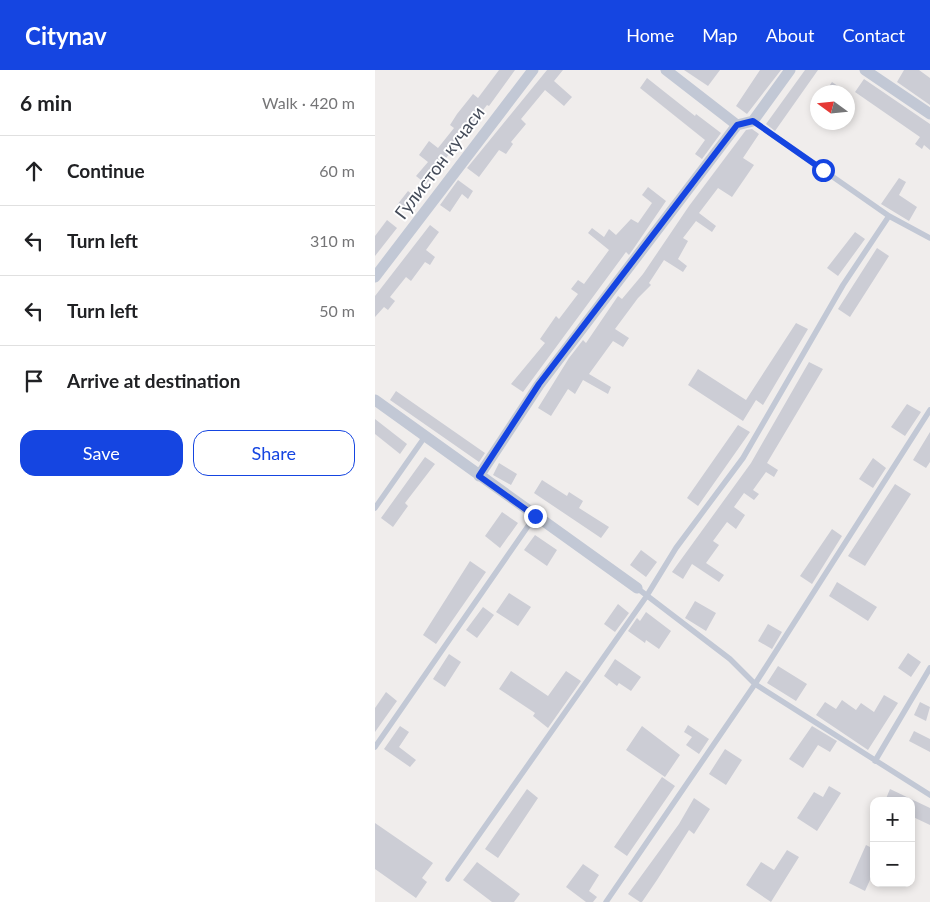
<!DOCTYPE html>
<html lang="en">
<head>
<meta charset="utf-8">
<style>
	body { margin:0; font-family:Lato,sans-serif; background:#f6f6f6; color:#202124 }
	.controls { position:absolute; right:15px; bottom:15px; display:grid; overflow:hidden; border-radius:10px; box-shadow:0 2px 8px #0003 }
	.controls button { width:45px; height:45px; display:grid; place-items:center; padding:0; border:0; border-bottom:1px solid #e0e0e0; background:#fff; color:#202124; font:25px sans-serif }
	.compass { position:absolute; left:435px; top:15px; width:45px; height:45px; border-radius:50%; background:#fff; box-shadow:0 2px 8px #0003; rotate:285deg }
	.stop { position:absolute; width:15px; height:15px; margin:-11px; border:4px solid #1545e1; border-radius:50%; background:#fff }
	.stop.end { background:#1545e1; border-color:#fff; box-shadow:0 1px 5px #0008 }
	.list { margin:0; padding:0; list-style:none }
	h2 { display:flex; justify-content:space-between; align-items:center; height:65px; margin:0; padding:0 20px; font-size:21px }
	h2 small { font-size:16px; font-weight:400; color:#757577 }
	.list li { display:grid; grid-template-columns:32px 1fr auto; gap:15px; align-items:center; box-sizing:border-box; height:70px; padding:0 20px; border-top:1px solid #e0e0e0 }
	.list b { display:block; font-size:19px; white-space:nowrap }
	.list em { font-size:16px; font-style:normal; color:#757577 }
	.actions { display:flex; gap:10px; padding:15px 20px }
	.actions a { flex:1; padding:11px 0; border:1px solid #1545e1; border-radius:15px; text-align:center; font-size:18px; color:#1545e1 }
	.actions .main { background:#1545e1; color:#fff }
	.icon { flex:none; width:28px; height:28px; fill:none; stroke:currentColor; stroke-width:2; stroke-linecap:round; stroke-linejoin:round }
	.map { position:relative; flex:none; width:555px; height:832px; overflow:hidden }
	header { display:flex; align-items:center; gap:30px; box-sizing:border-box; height:70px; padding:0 25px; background:#1545e1; color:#fff }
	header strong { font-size:24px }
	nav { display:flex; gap:28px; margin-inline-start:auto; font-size:18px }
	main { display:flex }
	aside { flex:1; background:#fff }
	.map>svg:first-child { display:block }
	.building { fill:#cccdd5 }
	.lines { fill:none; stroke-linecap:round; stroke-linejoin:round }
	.service { stroke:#c2c8d5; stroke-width:5.5 }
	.minor { stroke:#c2c8d5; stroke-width:11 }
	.route { stroke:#1545e1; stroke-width:6 }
	.labels { text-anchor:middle; stroke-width:4; stroke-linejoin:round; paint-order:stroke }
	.street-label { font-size:18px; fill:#454c5a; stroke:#fff }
</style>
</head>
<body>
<header>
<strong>Citynav</strong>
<nav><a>Home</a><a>Map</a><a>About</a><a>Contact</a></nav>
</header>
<main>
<aside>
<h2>6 min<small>Walk · 420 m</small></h2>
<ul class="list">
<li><svg class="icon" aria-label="ahead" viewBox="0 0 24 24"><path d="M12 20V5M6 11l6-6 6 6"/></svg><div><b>Continue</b></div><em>60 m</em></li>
<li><svg class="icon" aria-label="left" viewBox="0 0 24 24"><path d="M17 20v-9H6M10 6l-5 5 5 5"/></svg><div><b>Turn left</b></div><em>310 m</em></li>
<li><svg class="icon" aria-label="left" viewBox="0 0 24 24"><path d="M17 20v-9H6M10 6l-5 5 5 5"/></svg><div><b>Turn left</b></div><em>50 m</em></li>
<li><svg class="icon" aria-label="arrive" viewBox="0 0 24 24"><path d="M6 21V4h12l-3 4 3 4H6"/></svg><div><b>Arrive at destination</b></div></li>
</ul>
<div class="actions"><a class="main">Save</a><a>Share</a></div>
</aside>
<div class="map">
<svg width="555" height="832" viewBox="0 0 555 832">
	<rect width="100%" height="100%" fill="#f0edec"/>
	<path class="building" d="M124 0H140L114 36 112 35 51 114 41 106 53 92 44 85 54 71 63 78 79 58 75 55 82 44 98 24 103 28Z
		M172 0H188L179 11 197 27 189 36 170 20 146 49 151 54 136 72 138 74 131 84 124 80 104 107 92 98Z
		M309 0H345L333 16Z
		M385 0H406L372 44 361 36Z
		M430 0H443L400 61 391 54Z
		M529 0H544L555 8V35L522 12Z
		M272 8 320 46 321 44 346 63 327 89 320 84 330 70 265 18Z
		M489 9 555 54V80L549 75 547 79 540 74 545 67 480 22Z
		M457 12 472 22H450Z
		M377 59 384 64 368 88 379 95 357 127 343 118 324 143 341 156 337 162 321 151 308 168 313 171 303 189 312 196 308 202 289 190 274 213 276 215 263 228 240 259 254 268 248 277 238 271 214 304 236 317 233 324 208 310 200 324 193 319 176 346 163 338 194 288 208 270 211 273 243 226 247 229 268 204 314 136 371 60Z
		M524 108 531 112 524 125 542 137 534 151 506 134Z
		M83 110 98 121 93 129 87 124 75 142 65 135Z
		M273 117 291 131 259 178 254 185 251 182 148 322 136 314 170 273 165 269 181 246 184 249 203 224 196 219 203 210 209 214 234 180 213 163 217 158 229 167 234 159 241 165 256 149 263 153 277 133 267 125Z
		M33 121 40 127 30 141 22 135Z
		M12 150 22 158 0 186V166Z
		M55 155 64 162 51 180 60 187 55 195 50 192 36 211 31 207 15 227 20 231 13 240 9 237 0 247V226Z
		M480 162 490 169 463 206 452 198Z
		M502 178 514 186 475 247 463 239Z
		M421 253 433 259 388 335 381 330 368 351 313 315 323 299 371 330Z
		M434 292 448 299 392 393 403 400 399 407 391 402 378 420 384 424 379 430 369 423 359 437 370 445 361 459 352 452 338 471 344 475 331 493 349 505 344 512 317 494 308 509 297 502 376 393Z
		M21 321 110 383 104 392 15 330Z
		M532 334 546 342 530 366 516 357Z
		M0 349 32 374 25 384 0 364Z
		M363 355 375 362 323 436 312 428Z
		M555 362V392L551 398 538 390Z
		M50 387 60 394 30 433 33 436 18 457 6 448Z
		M498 388 511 398 498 418 484 409Z
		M124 393 142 404 136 415 118 405Z
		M167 410 192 426 194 422 208 431 204 438 234 457 226 468 159 423Z
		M520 414 536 424 490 496 473 486Z
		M127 442 143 453 125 478 110 466Z
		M457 459 467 466 437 514 425 506Z
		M160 465 182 480 172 496 149 480Z
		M266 480 282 492 271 507 255 495Z
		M95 491 111 502 61 574 48 565Z
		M462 512 502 537 493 551 454 526Z
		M134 523 156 537 143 556 121 542Z
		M320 531 341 543 331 561 310 548Z
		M243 534 254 543 240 562 229 554Z
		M108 537 119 545 102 568 91 560Z
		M271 542 296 561 284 579 271 570 270 573 253 561 262 548 265 551Z
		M393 554 407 562 397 579 383 571Z
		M533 583 546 592 536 607 523 598Z
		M74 584 86 592 70 617 58 609Z
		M240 589 266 607 256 621 244 613 242 616 229 606Z
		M403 596 432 614 421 631 392 613Z
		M136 601 173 626 191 601 206 611 173 658 158 646 160 643 124 619Z
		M11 622 22 631 0 662V638Z
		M509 625 523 633 493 680 441 645 450 632 461 639 467 630 481 640 486 633 499 642Z
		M545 632 555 637 551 651 539 645Z
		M313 655 334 669 324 684 311 675 317 667 309 662Z
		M25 656 34 662 24 677 41 690 35 697 9 679Z
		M267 656 305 685 290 707 251 680Z
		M437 656 462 671 455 682 443 675 428 698 414 689Z
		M539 661 555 669V682L534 671Z
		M350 679 367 690 351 715 334 704Z
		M287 707 300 716 252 786 239 777Z
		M454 716 466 723 442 761 422 748 439 722 448 727Z
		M152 719 163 728 123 788 110 779Z
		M515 719 555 738V755L536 746V731H510Z
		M319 728 335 739 319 764 314 760 282 810 267 832H265L253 824 304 754Z
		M0 753 58 793 47 808 52 812 41 828 0 799Z
		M491 775 499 779V801L490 821 474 813Z
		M412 780 424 787 396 832 371 815 386 792 399 800Z
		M102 792 145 824 139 832H117L88 810Z
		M208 794 224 805 214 821 222 827 218 832H211L191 817Z"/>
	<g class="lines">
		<path class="service" d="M378 51 514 146 555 168
			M0 438 49 368
			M262 518 355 589 380 614 555 725
			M0 677 160 446
			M500 691 555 598
			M73 809 271 527 301 478 368 388 468 215 514 146
			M231 832 380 614 555 340"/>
		<path class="minor" d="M291 0 362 55
			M490 0 555 44
			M362 55 378 51 415 0
			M0 207 158 0
			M0 330 262 518
			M104 406 164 315 362 55"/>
	</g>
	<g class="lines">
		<path class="route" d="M160 446 104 406 164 314 362 55 378 51 448 100"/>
	</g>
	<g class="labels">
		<g class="street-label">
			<text transform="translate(65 93) rotate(-53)" y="6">Гулистон кучаси</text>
		</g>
	</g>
</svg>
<div class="controls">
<button>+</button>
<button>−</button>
</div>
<svg class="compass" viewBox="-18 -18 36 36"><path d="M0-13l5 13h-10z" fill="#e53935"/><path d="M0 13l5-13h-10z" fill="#757577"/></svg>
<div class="stop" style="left:448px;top:100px"></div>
<div class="stop end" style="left:160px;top:446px"></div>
</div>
</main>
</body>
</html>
